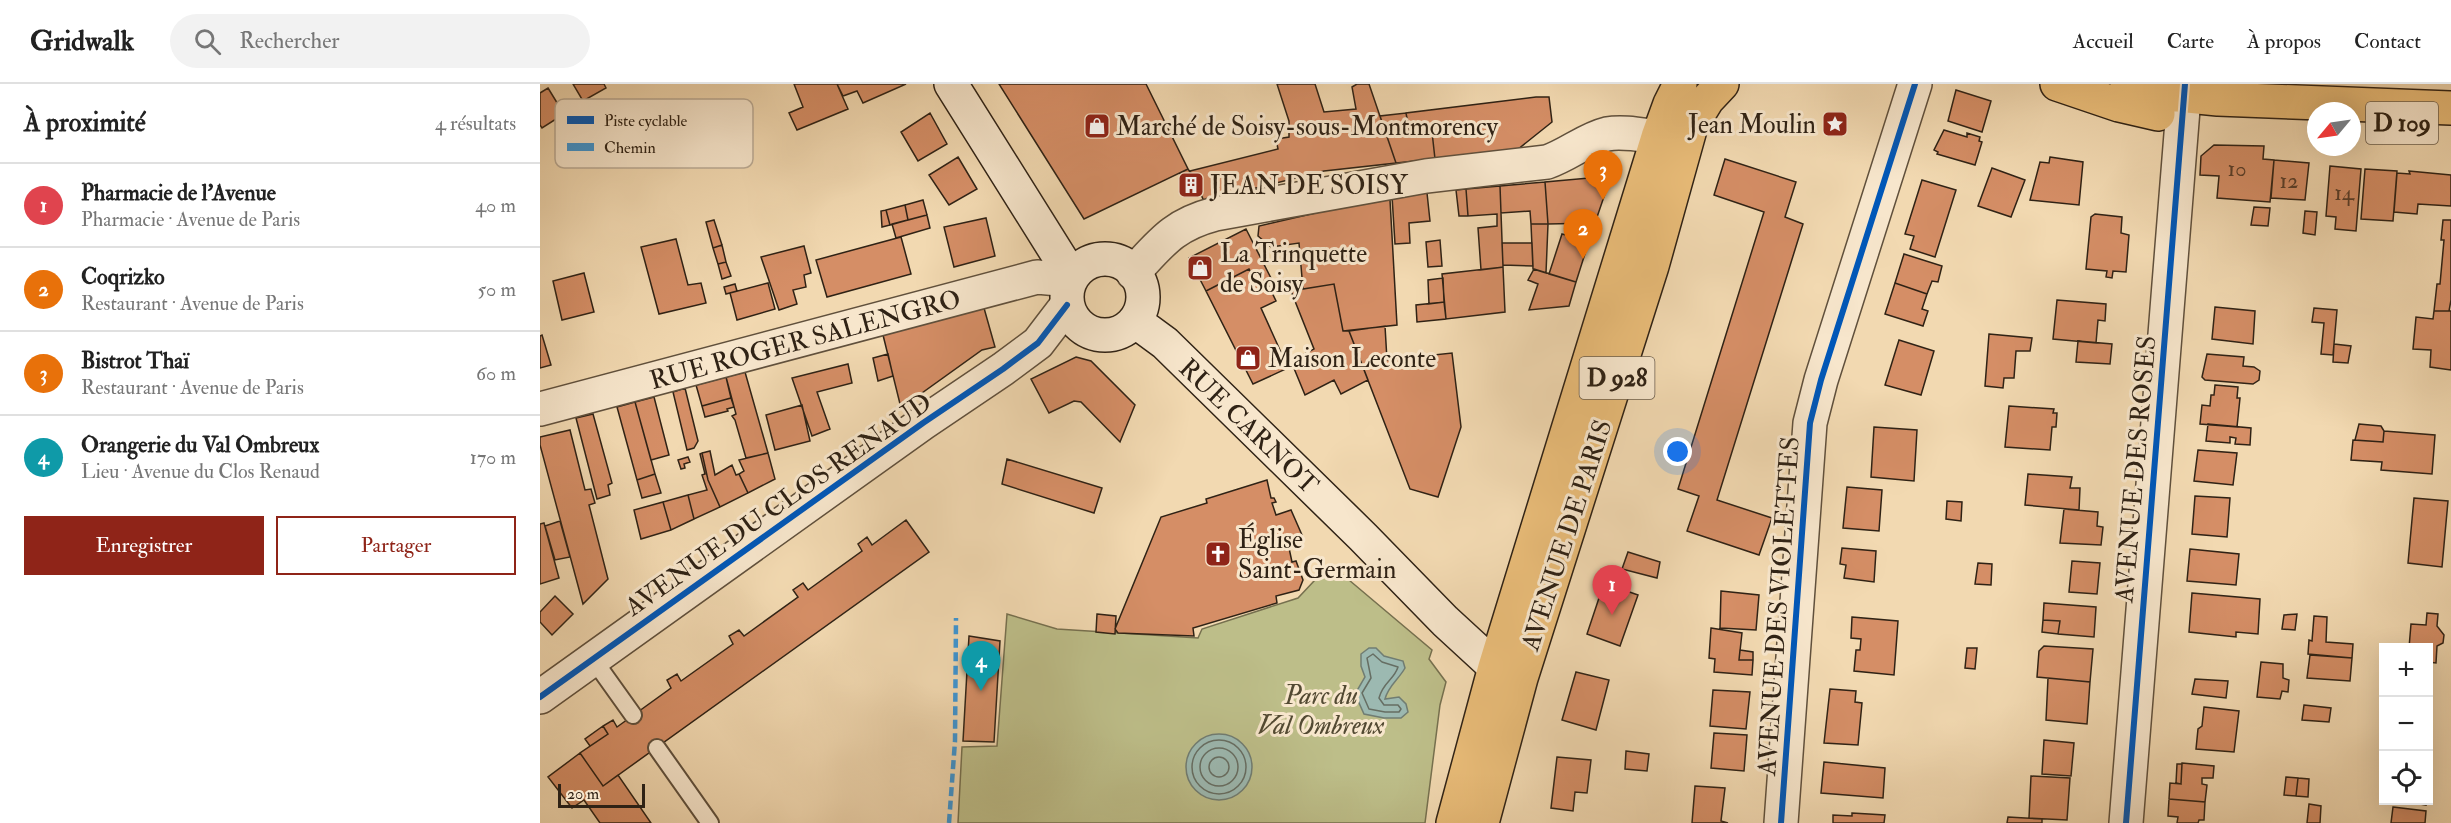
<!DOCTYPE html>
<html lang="fr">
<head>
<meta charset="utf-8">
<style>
	body { margin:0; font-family:"IM FELL Double Pica",serif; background:#f2f2f2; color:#222 }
	.controls { position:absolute; right:18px; bottom:18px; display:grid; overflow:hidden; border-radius:0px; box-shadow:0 6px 24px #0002 }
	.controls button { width:54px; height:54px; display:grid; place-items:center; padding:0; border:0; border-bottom:2px solid #e0e0e0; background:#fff; color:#222; font:30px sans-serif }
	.compass { position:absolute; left:1767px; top:18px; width:54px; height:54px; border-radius:50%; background:#fff; box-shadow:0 6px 24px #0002; rotate:241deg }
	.scale { position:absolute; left:18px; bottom:15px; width:87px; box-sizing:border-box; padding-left:6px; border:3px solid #2f2215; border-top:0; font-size:16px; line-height:21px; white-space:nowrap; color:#2f2215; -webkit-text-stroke:4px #f7e6cc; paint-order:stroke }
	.you { position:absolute; left:1138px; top:368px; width:21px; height:21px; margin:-15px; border:4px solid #fff; border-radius:50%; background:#1a73e8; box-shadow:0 0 0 9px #1a73e833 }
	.badge { display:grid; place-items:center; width:39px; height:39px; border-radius:50%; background:#8f2418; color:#fff; font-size:20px; font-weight:700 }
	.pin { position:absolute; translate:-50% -50px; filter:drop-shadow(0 2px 3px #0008) }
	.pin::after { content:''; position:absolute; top:32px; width:21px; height:18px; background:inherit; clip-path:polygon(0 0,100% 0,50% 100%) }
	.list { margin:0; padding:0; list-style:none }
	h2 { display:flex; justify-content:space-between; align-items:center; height:78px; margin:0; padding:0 24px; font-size:26px }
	h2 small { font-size:20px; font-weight:400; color:#767676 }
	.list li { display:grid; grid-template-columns:39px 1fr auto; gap:18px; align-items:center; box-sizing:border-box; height:84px; padding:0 24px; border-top:2px solid #e0e0e0 }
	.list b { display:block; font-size:22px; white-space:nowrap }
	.list p { margin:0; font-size:20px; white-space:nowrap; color:#767676 }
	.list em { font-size:20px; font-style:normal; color:#767676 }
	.actions { display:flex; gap:12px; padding:18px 24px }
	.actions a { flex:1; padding:14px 0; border:2px solid #8f2418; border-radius:0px; text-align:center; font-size:21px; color:#8f2418 }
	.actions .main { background:#8f2418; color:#fff }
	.icon { flex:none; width:33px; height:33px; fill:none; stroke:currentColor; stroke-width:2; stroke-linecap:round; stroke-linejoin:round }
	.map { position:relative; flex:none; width:1911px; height:739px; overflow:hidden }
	header { display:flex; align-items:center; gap:36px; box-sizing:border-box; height:84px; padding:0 30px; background:#fff; border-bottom:2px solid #e0e0e0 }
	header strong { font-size:28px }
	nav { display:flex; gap:33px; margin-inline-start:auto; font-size:21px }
	.search { width:420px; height:54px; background:#f2f2f2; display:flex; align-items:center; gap:15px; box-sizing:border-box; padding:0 21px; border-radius:33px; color:#767676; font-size:22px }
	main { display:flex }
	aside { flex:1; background:#fff }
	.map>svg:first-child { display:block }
	.green { fill:#bdbe89; stroke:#76704f; stroke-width:1.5 }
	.water { fill:#9cb9b1; stroke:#707d73; stroke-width:1.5 }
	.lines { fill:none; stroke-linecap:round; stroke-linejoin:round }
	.shore { stroke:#666e63; stroke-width:1.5 }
	.building { fill:#d58e66; stroke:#2f2215; stroke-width:1.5 }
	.lane-casing { stroke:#60503c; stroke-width:20 }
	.street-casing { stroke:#60503c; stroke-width:36 }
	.secondary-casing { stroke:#2f2215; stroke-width:36 }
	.primary-casing { stroke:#2f2215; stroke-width:36 }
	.lane { stroke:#f7e6cc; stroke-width:16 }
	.street { stroke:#f7e6cc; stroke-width:33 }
	.secondary { stroke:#f7e6cc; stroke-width:33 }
	.primary { stroke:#e9bc78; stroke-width:33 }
	.quiet { stroke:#3d95d3; stroke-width:4.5; stroke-dasharray:9 4.5; stroke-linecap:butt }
	.cycleway-casing { stroke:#f7e6cc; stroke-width:10 }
	.cycleway { stroke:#0057b8; stroke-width:6 }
	.labels { text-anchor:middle; stroke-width:6; stroke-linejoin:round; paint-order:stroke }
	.number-label { font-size:22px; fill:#583d29 }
	.shield { fill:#f7e6cc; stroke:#6b5d4c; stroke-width:1.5 }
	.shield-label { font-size:24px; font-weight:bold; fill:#2f2215 }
	.poi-label { font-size:26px; fill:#2f2215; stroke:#f7e6cc; text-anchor:start }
	.street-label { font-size:26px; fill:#2f2215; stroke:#f7e6cc }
	.park-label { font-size:26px; font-style:italic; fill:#524932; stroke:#f7e6cc }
	.key { fill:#f7e6cc; stroke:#bbab95; stroke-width:1.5 }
	.key-label { font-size:16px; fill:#2f2215 }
</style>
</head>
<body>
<header>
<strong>Gridwalk</strong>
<div class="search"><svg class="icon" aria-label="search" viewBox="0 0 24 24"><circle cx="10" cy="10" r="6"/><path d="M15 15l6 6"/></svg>Rechercher</div>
<nav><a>Accueil</a><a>Carte</a><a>À propos</a><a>Contact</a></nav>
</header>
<main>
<aside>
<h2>À proximité<small>4 résultats</small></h2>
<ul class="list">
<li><span class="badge" style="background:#e0444e">1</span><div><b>Pharmacie de l'Avenue</b><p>Pharmacie · Avenue de Paris</p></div><em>40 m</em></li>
<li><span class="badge" style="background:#e8710a">2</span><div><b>Coqrizko</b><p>Restaurant · Avenue de Paris</p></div><em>50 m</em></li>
<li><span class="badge" style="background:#e8710a">3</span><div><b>Bistrot Thaï</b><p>Restaurant · Avenue de Paris</p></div><em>60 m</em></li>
<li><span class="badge" style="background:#0f9aa8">4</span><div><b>Orangerie du Val Ombreux</b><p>Lieu · Avenue du Clos Renaud</p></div><em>170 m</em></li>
</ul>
<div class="actions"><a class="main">Enregistrer</a><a>Partager</a></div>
</aside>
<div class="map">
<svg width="1911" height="739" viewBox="0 0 1911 739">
	<rect width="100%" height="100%" fill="#f2d9b1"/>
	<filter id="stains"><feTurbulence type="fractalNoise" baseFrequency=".00333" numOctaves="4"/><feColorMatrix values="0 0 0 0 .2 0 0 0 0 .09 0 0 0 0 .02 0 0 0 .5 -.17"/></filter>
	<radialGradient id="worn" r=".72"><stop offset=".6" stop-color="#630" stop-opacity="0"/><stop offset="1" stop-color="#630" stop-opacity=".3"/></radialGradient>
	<path class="green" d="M790 480 892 566 889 575 906 598 900 621 885 739H418L422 663 457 662 467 530 517 545 658 554 662 545 758 514Z"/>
	<path class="water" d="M829 564H836L844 572 863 577 865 584C859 595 848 602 845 615L859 613 866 620 868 628 861 634H844L824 630 815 610 825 593 821 582V570Z
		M646 683a33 33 0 1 1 66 0a33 33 0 1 1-66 0Z"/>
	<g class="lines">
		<path class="shore" d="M833 570 842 578 858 583C854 596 843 598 839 614L844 621H858L861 625 859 628H845L829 625 822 609 831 594 827 574Z
			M652 683a27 27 0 1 1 54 0a27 27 0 1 1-54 0Z
			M660 683a19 19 0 1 1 38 0a19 19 0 1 1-38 0Z
			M669 683a10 10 0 1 1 20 0a10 10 0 1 1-20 0Z"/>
	</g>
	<path class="building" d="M33 0H64L66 4 43 17Z
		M254 0H297L308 25 257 46 249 29 263 23Z
		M297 0H366L323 19 317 7 303 12Z
		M459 0H606L648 85 544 135Z
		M737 0H775L784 28 816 25 812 3 817 0H829L856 79 784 87 664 117 650 87 738 65 736 55 749 53V37Z
		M8 4 24 30 2 44 0 41V9Z
		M1416 6 1451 17 1442 48 1408 37Z
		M996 13H1009L1012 38 977 66 895 75 892 48 870 50 866 29Z
		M390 29 407 60 378 77 361 48Z
		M866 29 870 50 892 48 895 75 856 79 840 32Z
		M1404 46 1427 53V49L1440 53 1439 57 1442 58 1435 81 1397 70 1398 68 1394 66Z
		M1674 61 1724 62 1723 75 1734 76 1730 118 1677 114 1679 92 1660 91 1661 72Z
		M418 73 437 105 409 121 389 91Z
		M1510 73 1543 78 1539 121 1490 116 1500 78 1509 79Z
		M1185 75 1256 98 1245 133 1263 140 1177 416 1232 434 1219 471 1147 447 1159 412 1138 405 1224 128 1174 111Z
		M1734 76 1769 79 1765 116 1731 114Z
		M1790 82 1821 85 1816 147 1795 145 1796 133 1786 132Z
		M1452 84 1485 96 1471 133 1438 122Z
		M648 85 652 91 643 96 640 89Z
		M1825 85 1857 87 1853 137 1821 135Z
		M1869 87 1911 91V122L1878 120 1877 130 1854 128 1857 89 1870 90Z
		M652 91 659 105 650 110 643 96Z
		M1071 92 1055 139 1008 140 1005 98Z
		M1382 96 1416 106 1395 173 1370 165 1374 152 1365 150Z
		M1005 98 1008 140H991L990 127 961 129 960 102Z
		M960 102 963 183 941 186 938 144 957 142V130L928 132 926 105Z
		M926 105 928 132H919L916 106Z
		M887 109 890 137 869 139 870 159 855 160 852 112Z
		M383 116 387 131 368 136 365 121Z
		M850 116 857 241 803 247 794 200 763 205 759 159 731 163 718 152 719 142 827 117Z
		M365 121 368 136 350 141 346 126Z
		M1714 123 1730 124 1728 142 1711 141Z
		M346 126 350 141 342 143 341 127Z
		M1765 127 1777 128 1775 151 1763 149Z
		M1555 130 1582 133 1581 149 1589 151 1586 188 1573 187 1572 194 1566 193 1567 187 1546 185 1551 133Z
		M387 131 390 144 356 154 352 140Z
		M446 134 455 172 414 183 404 143Z
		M174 136 182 161 173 164 166 138Z
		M1903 136H1911V216L1909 227H1894L1897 200H1900L1904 156H1901Z
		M991 140H1008L1006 189 993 185Z
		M706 145 733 198 729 200 726 196 718 201 709 185 666 207 649 174Z
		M1022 150 1049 157 1036 198 1009 190Z
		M361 153 371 190 287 213 276 176Z
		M136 155 148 201 161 199 166 219 119 230 101 163Z
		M900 156 902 182 888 183 886 158Z
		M962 159H992L993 182 963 181Z
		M182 161 186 178 178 180 173 164Z
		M264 162 271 189 264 191 266 203 253 206 257 220 239 226 221 173Z
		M1364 170 1402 182 1398 198 1392 197 1387 210 1355 199Z
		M186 178 191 192 182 195 178 180Z
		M963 183 965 228 906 235 902 190Z
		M709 185 718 201 726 196 736 217 721 224 748 284 713 300 666 207Z
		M994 185 1036 198 1029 222 989 226 998 200 988 196Z
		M44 189 54 228 22 236 13 197Z
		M903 194 904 218 889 220 888 196Z
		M228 199 235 225 197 236 190 209Z
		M1355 199 1387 210 1382 225 1388 227 1383 242 1345 230Z
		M195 200 197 207 186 210 184 203Z
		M794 200 803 247H809L828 296 801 310 794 296 765 311 751 277 774 265 751 207Z
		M1517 216 1566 220 1565 237 1558 236 1556 259 1513 255Z
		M904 218 906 235 877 238 876 221Z
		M1675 223 1715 227 1713 260 1672 255Z
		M444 224 455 263 442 266 361 324 343 251Z
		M1774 224 1797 226 1793 271 1781 270 1784 239 1772 238Z
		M1894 227H1911V286L1890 283 1891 266 1873 265 1876 233 1893 235Z
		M845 242 847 276 912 269 921 343 898 413 870 405 809 247Z
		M1449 250 1492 254 1490 267H1476L1474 294H1464L1463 304 1445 302Z
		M2 251 11 281 0 284V252Z
		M1359 256 1394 267 1381 311 1345 301Z
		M1538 257 1572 260 1570 280 1536 278Z
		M1794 260 1811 262 1808 279 1793 278Z
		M348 270 353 292 338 297 333 274Z
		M1667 270 1704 273 1703 282 1714 283 1720 287 1719 296 1713 300 1665 296 1662 293Z
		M536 273 551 277 595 321 580 358 541 318 534 317 509 329 491 295Z
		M308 280 312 299 277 308 290 345 272 352 252 294Z
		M205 288 228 369 206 374 195 336 192 332 196 330 186 293Z
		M186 293 191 314 162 322 156 301Z
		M1675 301 1698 303 1697 314H1700L1697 343 1660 340 1662 321 1670 322 1671 311H1674Z
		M145 304 158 357 154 364 147 366 133 308Z
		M114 313 129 371 111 376 95 318Z
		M191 314 194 323 187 325 188 327 165 333 162 322Z
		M95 318 115 390 97 396 77 323Z
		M262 321 270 357 235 366 226 331Z
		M1469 322 1514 325 1513 329H1517L1516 343H1512L1510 366 1465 363Z
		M53 330 72 399 68 401 70 411 57 415 36 334Z
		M1668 340 1711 344 1710 361 1695 360 1696 354 1690 353V359L1666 357Z
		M1819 340 1841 342 1844 347 1843 358 1815 356Z
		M1334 343 1377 346 1374 397 1331 393Z
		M30 346 45 406 51 405 55 419 49 421 68 495 43 520 0 361V353Z
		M1844 347 1895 351 1892 390 1841 386 1842 378 1811 376 1813 356 1843 358Z
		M1658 366 1697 369 1693 401 1654 397Z
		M170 367 175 391 192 381 196 391 199 390 208 409 180 423 168 396 162 369Z
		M162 369 168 396 180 423 154 435 148 411 167 406 162 391 165 390 160 370Z
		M228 369 235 395 208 409 199 390 204 387 199 376Z
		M148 373 150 378 144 380 145 384 141 385 138 376Z
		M467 375 562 404 554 429 462 400Z
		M115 390 121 409 102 414 97 396Z
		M1488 390 1532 393 1530 404H1540L1539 426 1485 421Z
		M727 396 731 414H734L736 418 732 419 736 431 751 426 762 451 758 461 749 464 752 478 756 477 763 496 759 506 736 512 737 519 653 544 654 552 578 549 575 545 621 433 667 419 666 415Z
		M1307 403 1342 406 1339 447 1303 444Z
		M148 411 154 435 131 446 123 418Z
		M1655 412 1690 414 1687 453 1652 450Z
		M1874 414 1908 417 1902 483 1868 479Z
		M1407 417 1422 418 1421 437 1406 435Z
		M123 418 131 446 101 455 94 426Z
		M1524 425 1558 428 1557 442 1563 443 1561 461 1520 459Z
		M366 436 389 468 63 702 40 669 68 650 63 642 73 636 77 643 131 604 127 596 137 590 141 597 193 560 189 552 199 546 204 552 258 513 253 506 263 499 268 506 322 467 318 460 327 453 332 461Z
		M20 437 30 473 15 476 5 442Z
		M4 439 19 494 0 500V440Z
		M1302 464 1336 467 1334 498 1304 494 1306 481 1300 480Z
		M1650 465 1699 470 1696 501 1647 497Z
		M1088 468 1120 478 1117 494 1082 485Z
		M1532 477 1560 479 1557 510 1529 508Z
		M1438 479 1452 480 1451 501 1435 500Z
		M1064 499 1098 511 1080 562 1047 550Z
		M1181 507 1219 511 1216 546 1180 544Z
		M1652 509 1720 515 1718 550 1696 548V553L1649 548Z
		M15 512 33 530 12 551 0 538V528Z
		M1504 519 1556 523 1554 553 1518 550 1520 537 1503 536Z
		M1887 529 1898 530 1897 542 1904 551 1903 559 1897 562 1896 579 1888 578V564H1869L1871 540 1886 541Z
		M557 530 576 532 575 550 556 548Z
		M1757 530 1755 546 1742 545 1744 531Z
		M1774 532 1787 533 1786 558 1813 560 1812 574 1768 570 1769 556 1772 557Z
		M1312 533 1358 537 1354 591 1314 587 1316 566H1320L1321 555 1311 554Z
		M1503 536 1520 537 1518 550 1502 548Z
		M1171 544 1202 549 1199 576H1213L1212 591 1174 588 1175 575 1169 574Z
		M429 552 460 557 454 658 423 657Z
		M1504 562 1553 565 1550 598 1497 593 1499 567Z
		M1427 564H1437L1435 585 1425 584Z
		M1200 566 1213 568V576H1199Z
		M1770 571 1812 574 1810 597 1767 594Z
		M1721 578 1743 580V594L1749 596 1748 608 1742 607 1740 615 1717 613Z
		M1036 588 1069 596 1056 646 1022 636Z
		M1508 594 1550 598 1547 640 1506 636Z
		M1655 595 1688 597 1686 614 1652 610Z
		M1290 605 1316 607 1315 618 1322 619 1318 661 1284 659Z
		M1173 606 1210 608 1206 645 1170 642Z
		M1764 621 1791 624 1789 638 1762 636Z
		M1664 623 1699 627 1694 668 1656 665 1658 645 1662 642Z
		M63 642 68 650 50 662 45 655Z
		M1174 649 1207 651 1204 687 1171 684Z
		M1504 656 1534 659 1531 692 1502 690Z
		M1086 667 1109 670 1107 687 1085 685Z
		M40 669 63 702 78 691 111 739H60L44 716 32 724 8 693Z
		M1017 673 1051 676 1047 709 1035 708 1033 727 1011 724Z
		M1284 678 1345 684 1343 714 1281 709Z
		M1642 679 1674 682 1673 694H1662V700L1667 701 1665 718 1629 715 1630 699 1641 700Z
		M1637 680H1642L1641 700 1636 699Z
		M1491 692 1530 694 1527 736 1489 734Z
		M1746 693 1758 694 1756 712 1744 711Z
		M1758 694 1769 695 1768 713 1756 712Z
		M1155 702 1185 704 1181 737 1188 739H1152Z
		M1629 715 1665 718 1664 736H1659L1658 739H1637L1638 733 1628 732Z
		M1857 716H1886V721Z
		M1769 720 1781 722 1780 739H1767Z
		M1853 723 1886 727 1885 739H1851Z
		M1312 729 1345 731 1344 739H1293V731L1312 732Z
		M1468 733 1502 735V739H1467Z"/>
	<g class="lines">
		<g class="lane-casing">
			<path id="lane" d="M53 575 93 631
				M117 664 170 739"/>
		</g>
		<g class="street-casing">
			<path id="street" d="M593 189C621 159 633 141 675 130L886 92 1007 78C1028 71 1046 55 1067 50 1083 47 1102 51 1118 53
				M0 325 497 193 530 196
				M0 613 383 339 463 285 498 259 527 221
				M1241 739 1270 339 1281 296 1375 0
				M1586 739 1645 0"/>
		</g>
		<g class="secondary-casing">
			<path id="secondary" d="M411 0 532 193
				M527 213a38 38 0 1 1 76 0a38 38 0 1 1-76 0Z
				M595 237 625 259 823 453 905 537 955 583"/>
		</g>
		<g class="primary-casing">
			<path id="primary" d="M1517 0 1579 21 1618 30
				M1587 0 1618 9 1678 15 1911 24
				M913 739 955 583 1118 53 1130 20 1140 0
				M942 739 981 594 1112 182 1151 42 1167 16 1182 0"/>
		</g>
		<use href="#lane" class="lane"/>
		<use href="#street" class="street"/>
		<use href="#secondary" class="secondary"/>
		<use href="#primary" class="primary"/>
		<path class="quiet" d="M409 739 415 657 416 534"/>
		<g class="cycleway-casing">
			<path id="cycleway" d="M0 613 383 339 463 285 498 259 527 221
				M1241 739 1270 339 1281 296 1375 0
				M1586 739 1645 0"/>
		</g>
		<use href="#cycleway" class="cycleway"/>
	</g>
	<defs>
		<g id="sight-square" transform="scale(1.35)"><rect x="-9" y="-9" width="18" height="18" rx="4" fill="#8f2418" stroke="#f7e6cc"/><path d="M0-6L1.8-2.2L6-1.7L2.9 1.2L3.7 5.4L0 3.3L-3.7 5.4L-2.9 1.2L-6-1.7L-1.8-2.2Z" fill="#fff"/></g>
		<g id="shop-square" transform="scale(1.35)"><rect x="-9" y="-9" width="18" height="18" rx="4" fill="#8f2418" stroke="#f7e6cc"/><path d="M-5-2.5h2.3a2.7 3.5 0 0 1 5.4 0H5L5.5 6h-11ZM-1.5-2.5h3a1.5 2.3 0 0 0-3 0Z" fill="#fff"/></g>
		<g id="building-square" transform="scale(1.35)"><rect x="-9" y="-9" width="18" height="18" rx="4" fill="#8f2418" stroke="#f7e6cc"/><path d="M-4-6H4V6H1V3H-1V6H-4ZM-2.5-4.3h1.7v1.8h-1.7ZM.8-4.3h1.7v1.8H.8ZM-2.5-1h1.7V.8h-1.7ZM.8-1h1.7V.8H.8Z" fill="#fff"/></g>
		<g id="church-square" transform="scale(1.35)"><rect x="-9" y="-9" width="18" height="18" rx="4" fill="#8f2418" stroke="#f7e6cc"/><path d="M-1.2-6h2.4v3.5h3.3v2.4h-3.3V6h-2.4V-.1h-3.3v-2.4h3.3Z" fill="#fff"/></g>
	</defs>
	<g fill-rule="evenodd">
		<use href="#sight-square" x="1295" y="40"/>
		<use href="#shop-square" x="557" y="42"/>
		<use href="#building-square" x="651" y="101"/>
		<use href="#shop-square" x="660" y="184"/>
		<use href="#shop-square" x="708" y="274"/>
		<use href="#church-square" x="678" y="470"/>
	</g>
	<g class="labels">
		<g class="number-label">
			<text x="1697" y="92">10</text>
			<text x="1749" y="104">12</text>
			<text x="1804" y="116">14</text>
		</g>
		<g class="shield">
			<rect x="1826" y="18" width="72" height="42" rx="4.5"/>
			<rect x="1039.5" y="273" width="75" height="42" rx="4.5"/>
		</g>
		<g class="shield-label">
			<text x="1862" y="47">D 109</text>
			<text x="1077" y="302">D 928</text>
		</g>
		<g class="poi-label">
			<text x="1276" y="49" text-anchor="end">Jean Moulin</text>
			<text x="576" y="51">Marché de Soisy-sous-Montmorency</text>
			<text x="670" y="110">JEAN DE SOISY</text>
			<text x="680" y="178">La Trinquette<tspan x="680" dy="30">de Soisy</tspan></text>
			<text x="728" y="283">Maison Leconte</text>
			<text x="698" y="464">Église<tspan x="698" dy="30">Saint-Germain</tspan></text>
		</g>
		<g class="street-label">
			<text transform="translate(265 255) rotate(-15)" y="9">RUE ROGER SALENGRO</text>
			<text transform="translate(709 342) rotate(44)" y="9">RUE CARNOT</text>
			<text transform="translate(1595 385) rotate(-85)" y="9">AVENUE DES ROSES</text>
			<text transform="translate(238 420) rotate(-35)" y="9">AVENUE DU CLOS RENAUD</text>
			<text transform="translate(1026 451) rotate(-72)" y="9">AVENUE DE PARIS</text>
			<text transform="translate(1238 522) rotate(-86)" y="9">AVENUE DES VIOLETTES</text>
		</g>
		<g class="park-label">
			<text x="781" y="620">Parc du<tspan x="781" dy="30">Val Ombreux</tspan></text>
		</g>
	</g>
	<rect x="15" y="15" width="198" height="69" rx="9" class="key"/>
	<rect x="27" y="32" width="27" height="8" fill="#0057b8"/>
	<rect x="27" y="59" width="27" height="8" fill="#3d95d3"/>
	<g class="key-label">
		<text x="64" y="42">Piste cyclable</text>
		<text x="64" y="69">Chemin</text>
	</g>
	<rect width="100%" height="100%" filter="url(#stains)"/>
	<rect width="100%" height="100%" fill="url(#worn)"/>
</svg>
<div class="controls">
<button>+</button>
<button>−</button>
<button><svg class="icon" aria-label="locate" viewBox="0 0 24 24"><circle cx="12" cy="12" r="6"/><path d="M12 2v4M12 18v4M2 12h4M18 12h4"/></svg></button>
</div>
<svg class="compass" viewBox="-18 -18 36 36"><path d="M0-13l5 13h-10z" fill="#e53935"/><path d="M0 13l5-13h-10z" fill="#767676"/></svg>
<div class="scale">20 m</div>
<div class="you"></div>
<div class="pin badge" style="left:1072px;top:531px;background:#e0444e">1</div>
<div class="pin badge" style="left:1043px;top:175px;background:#e8710a">2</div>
<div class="pin badge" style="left:1063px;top:116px;background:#e8710a">3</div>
<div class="pin badge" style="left:441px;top:607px;background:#0f9aa8">4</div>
</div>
</main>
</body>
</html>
